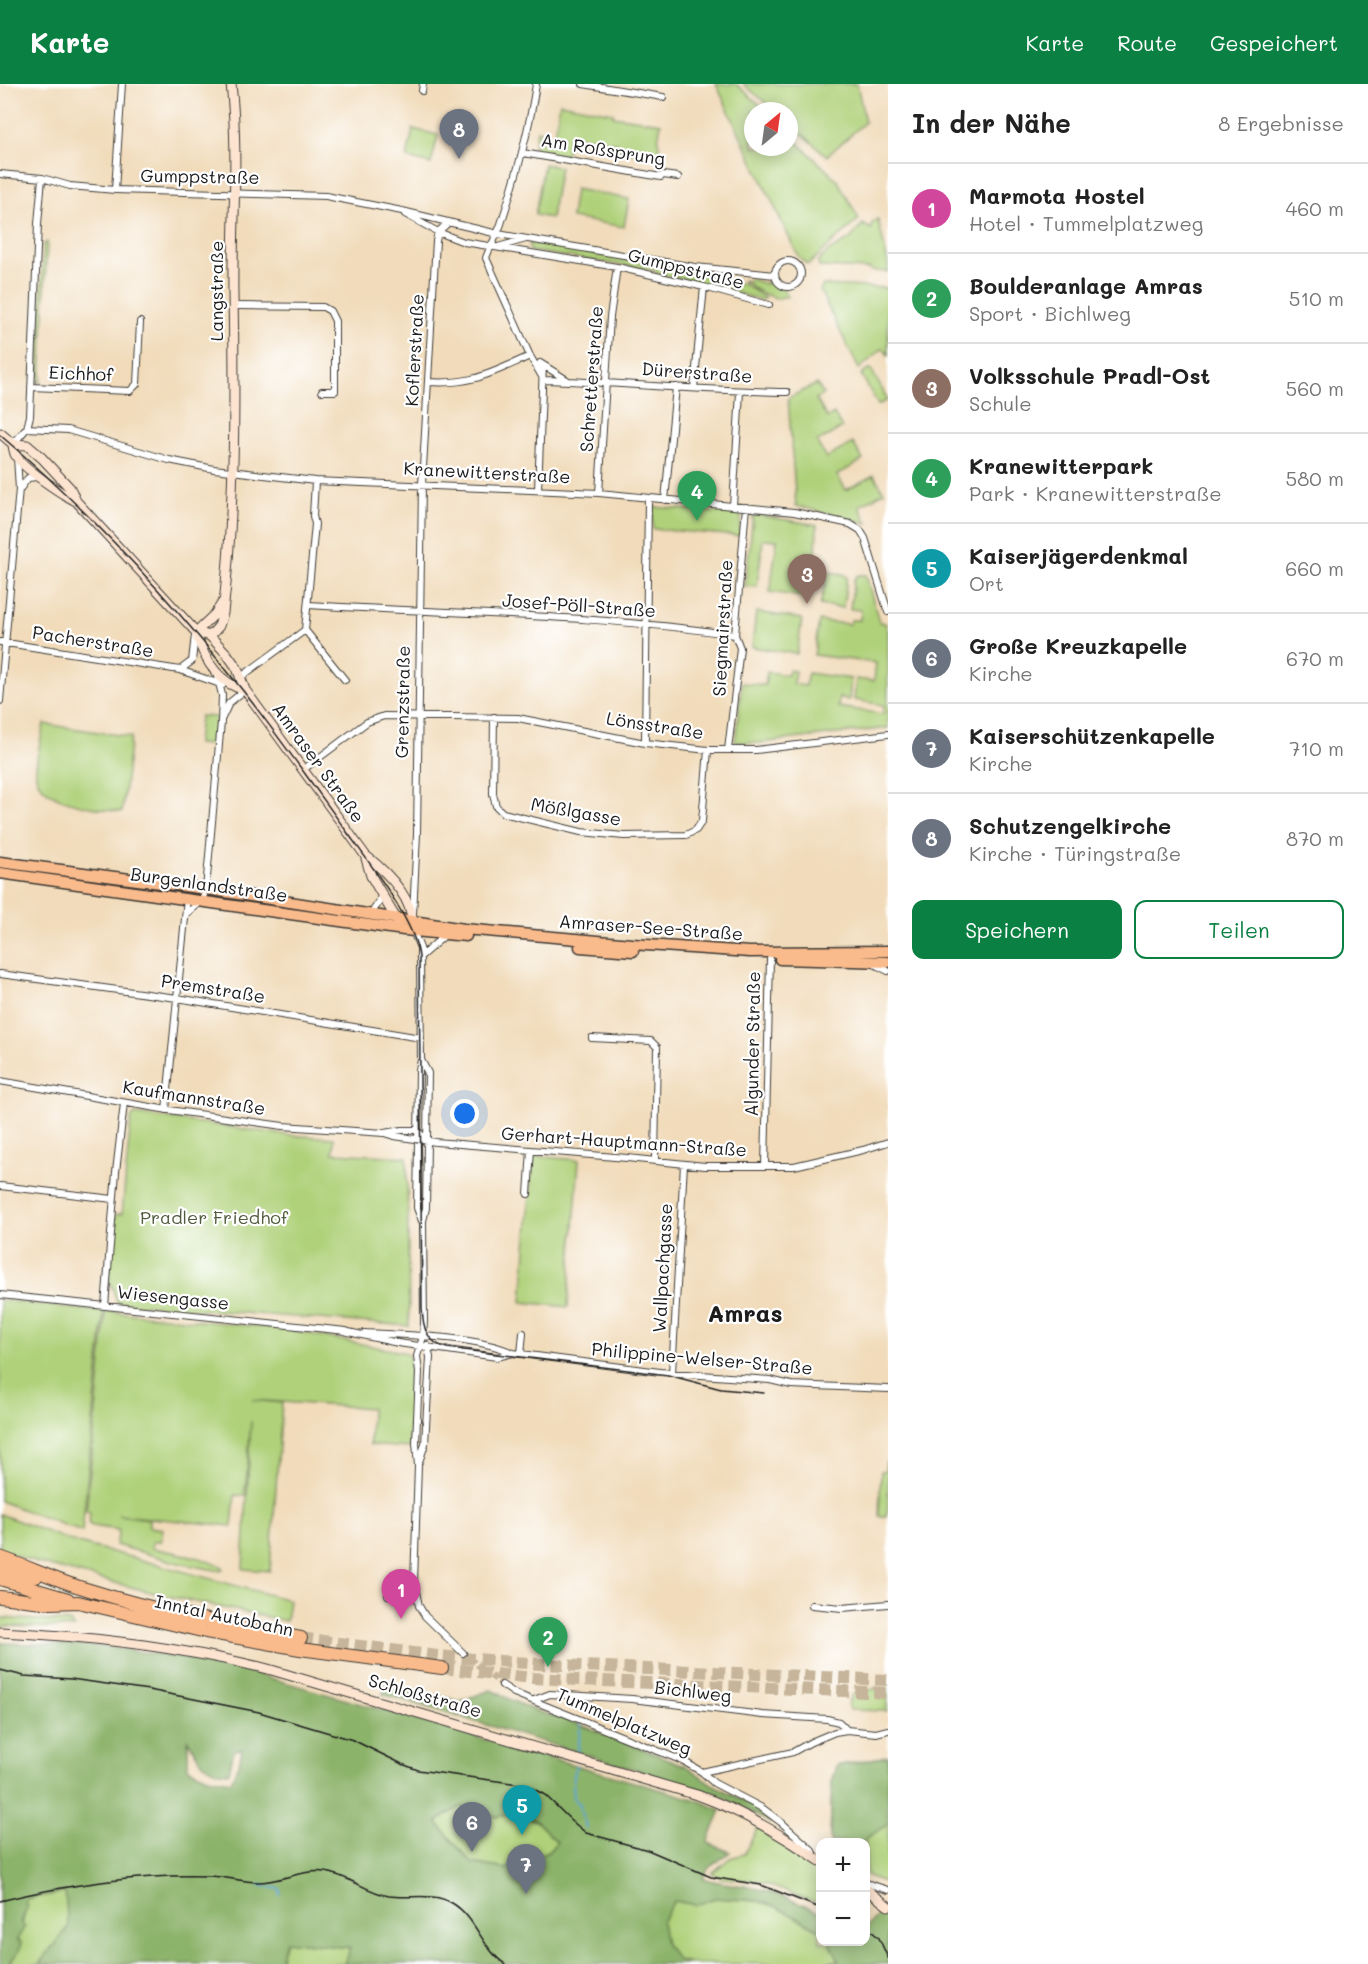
<!DOCTYPE html>
<html lang="de">
<head>
<meta charset="utf-8">
<style>
	body { margin:0; font-family:Mali,sans-serif; background:#f6f6f6; color:#222 }
	.controls { position:absolute; right:18px; bottom:18px; display:grid; overflow:hidden; border-radius:12px; box-shadow:0 3px 15px #0003 }
	.controls button { width:54px; height:54px; display:grid; place-items:center; padding:0; border:0; border-bottom:2px solid #e0e0e0; background:#fff; color:#222; font:30px sans-serif }
	.compass { position:absolute; left:744px; top:18px; width:54px; height:54px; border-radius:50%; background:#fff; box-shadow:0 3px 15px #0003; rotate:29deg }
	.you { position:absolute; left:465px; top:1030px; width:21px; height:21px; margin:-15px; border:4px solid #fff; border-radius:50%; background:#1a73e8; box-shadow:0 0 0 9px #1a73e833 }
	.badge { display:grid; place-items:center; width:39px; height:39px; border-radius:50%; background:#0b8043; color:#fff; font-size:20px; font-weight:700 }
	.pin { position:absolute; translate:-50% -50px; filter:drop-shadow(0 2px 3px #0008) }
	.pin::after { content:''; position:absolute; top:32px; width:21px; height:18px; background:inherit; clip-path:polygon(0 0,100% 0,50% 100%) }
	.list { margin:0; padding:0; list-style:none }
	h2 { display:flex; justify-content:space-between; align-items:center; height:78px; margin:0; padding:0 24px; font-size:26px }
	h2 small { font-size:20px; font-weight:400; color:#767676 }
	.list li { display:grid; grid-template-columns:39px 1fr auto; gap:18px; align-items:center; box-sizing:border-box; height:90px; padding:0 24px; border-top:2px solid #e0e0e0 }
	.list b { display:block; font-size:22px; white-space:nowrap }
	.list p { margin:0; font-size:20px; white-space:nowrap; color:#767676 }
	.list em { font-size:20px; font-style:normal; color:#767676 }
	.actions { display:flex; gap:12px; padding:18px 24px }
	.actions a { flex:1; padding:14px 0; border:2px solid #0b8043; border-radius:12px; text-align:center; font-size:21px; color:#0b8043 }
	.actions .main { background:#0b8043; color:#fff }
	.map { position:relative; flex:none; width:888px; height:1880px; overflow:hidden }
	header { display:flex; align-items:center; gap:36px; box-sizing:border-box; height:84px; padding:0 30px; background:#0b8043; color:#fff }
	header strong { font-size:28px }
	nav { display:flex; gap:33px; margin-inline-start:auto; font-size:21px }
	main { display:flex }
	aside { flex:1; background:#fff }
	.map>svg:first-child { display:block }
	.green { fill:#b0d17a; stroke:#66764b; stroke-width:1.5 }
	.forest { fill:#8cb36a; stroke:#546843; stroke-width:1.5; fill-rule:evenodd }
	.lines { fill:none; stroke-linecap:round; stroke-linejoin:round }
	.stream { stroke:#56a6d1; stroke-width:2 }
	.street-tunnel { stroke:#c6b59a; stroke-width:6; stroke-dasharray:6 3; stroke-linecap:butt }
	.highway-tunnel { stroke:#c6b59a; stroke-width:12; stroke-dasharray:12 6; stroke-linecap:butt }
	.street-casing { stroke:#3c3934; stroke-width:8 }
	.secondary-casing { stroke:#3c3934; stroke-width:11 }
	.primary-casing { stroke:#3c3934; stroke-width:13 }
	.highway-casing { stroke:#3c3934; stroke-width:14 }
	.street { stroke:#fff; stroke-width:6 }
	.secondary { stroke:#fde4d1; stroke-width:9 }
	.primary { stroke:#fabb8c; stroke-width:10 }
	.highway { stroke:#fabb8c; stroke-width:12 }
	.tram { stroke:#1c1c1c; stroke-width:1.5 }
	.labels { text-anchor:middle; stroke-width:4.5; stroke-linejoin:round; paint-order:stroke }
	.street-label { font-size:18px; fill:#1c1c1c; stroke:#fff }
	.park-label { font-size:18px; fill:#505b3d; stroke:#fff }
	.district-label { font-size:24px; font-weight:bold; fill:#1c1c1c; stroke:#fff }
</style>
</head>
<body>
<header>
<strong>Karte</strong>
<nav><a>Karte</a><a>Route</a><a>Gespeichert</a></nav>
</header>
<main>
<div class="map">
<svg width="888" height="1880" viewBox="0 0 888 1880">
	<rect width="100%" height="100%" fill="#fff"/>
	<filter id="ink" filterUnits="userSpaceOnUse"><feTurbulence type="fractalNoise" baseFrequency=".0167" numOctaves="2"/><feDisplacementMap in="SourceGraphic" scale="12" xChannelSelector="R" yChannelSelector="G"/><feConvolveMatrix kernelMatrix="1 2 1 2 8 2 1 2 1" color-interpolation-filters="sRGB"/></filter>
	<filter id="wash" filterUnits="userSpaceOnUse"><feTurbulence type="fractalNoise" baseFrequency=".008" numOctaves="4" result="noise"/><feDisplacementMap in="SourceGraphic" scale="24" xChannelSelector="R" yChannelSelector="G"/><feGaussianBlur stdDeviation="1.35" result="paint"/><feColorMatrix in="noise" values="0 0 0 0 0 0 0 0 0 0 0 0 0 0 0 0 0 1.4 0 .05"/><feComposite in="paint" operator="in"/></filter>
	<g filter="url(#wash)">
		<rect width="100%" height="100%" fill="#f1dbba"/>
		<path class="green" d="M716 0H736L767 27H753V63H789V45L794 50 798 59 838 97 859 135 809 180H806L798 172Z
			M743 0H857L865 38 827 72 789 38V27H776Z
			M560 19 613 29V32L661 39 658 57 662 73 617 66V59L570 51 566 73 533 67 537 46 543 48 541 58 553 59Z
			M413 45 438 51 431 80 407 74Z
			M544 80 560 83 551 134 535 131Z
			M575 105 629 115 624 143 571 134Z
			M878 135 888 179V188L872 187 870 185 819 183 818 177 830 166 850 155 863 140 871 145 872 139Z
			M47 158 41 299 38 296 43 165V161Z
			M531 159 691 187V189C707 192 719 196 735 198L736 195 737 200H742L744 195V200L765 214 761 216 697 198 656 189 654 186 530 167 529 160Z
			M751 195 766 200V198C776 200 785 204 788 213H781L780 215C768 212 753 207 746 197Z
			M823 201 888 204V271L883 264 859 285 820 207Z
			M871 285 888 316 878 321 861 290Z
			M817 300 823 310 816 315 827 334 834 330 842 344 817 358 826 374 853 359 863 376 837 391 846 406 874 391 884 408 859 422 868 439 796 422 788 314Z
			M653 423 741 430 740 452 653 445Z
			M757 431 817 441 815 501 805 500 803 513 770 508 777 456 763 455 757 503 745 502 753 433Z
			M828 488 843 490 847 493 843 524 820 521Z
			M858 491H866L879 538 885 539 888 547V644L759 659 735 658 742 599 765 601 767 588 788 591 789 586 795 587 793 600 805 602 808 589 851 595 849 616 839 614 838 623 883 630 884 621 854 616 856 595 874 597 876 579 814 571 819 537 850 540 851 536H860L861 526 850 525 854 495Z
			M756 528 802 535 797 570 752 563Z
			M200 632 216 633 213 661 197 660Z
			M44 640 131 653 122 728C100 725 41 719 36 691 34 681 42 652 44 640Z
			M135 1030 287 1051 334 1054 333 1069 407 1073 409 1242 118 1219 108 1193 116 1130H122L131 1034Z
			M533 1072 579 1076 568 1223 522 1218Z
			M0 1216 104 1228 82 1448 0 1417Z
			M106 1227 290 1246 407 1269 410 1274 409 1364 370 1361 371 1324 252 1316 282 1319 270 1487 243 1485 251 1337 245 1412 235 1411 232 1442 118 1431 149 1435V1443L163 1445 161 1457H153L151 1464 197 1473 221 1482 223 1485 221 1487 182 1480 116 1461 119 1446 92 1442 89 1440 90 1428 86 1427Z
			M886 1378 888 1379V1424L886 1432H879L881 1387H885Z
			M0 1430 71 1457 289 1516 286 1537 158 1510 34 1478 0 1465Z
			M0 1534 70 1538 74 1544 0 1542Z
			M888 1604 887 1627 851 1626 848 1624 849 1617 853 1610H860L864 1605Z
			M888 1672V1800L866 1791V1758H830L832 1696 836 1682Z
			M460 1723 479 1725 496 1733 517 1729 536 1737 557 1758 548 1768 506 1785 472 1779 436 1738Z
			M758 1743 803 1772 809 1782 820 1789V1820L757 1797 721 1794 712 1789 730 1774 744 1770Z
			M66 1808 68 1843 39 1880H8L19 1867C15 1847 29 1833 25 1815Z
			M715 1814 758 1817 775 1822 820 1846V1858H830L839 1876 819 1880H688L678 1876 666 1862 662 1838 674 1817 696 1821Z
			M285 1857 351 1864 344 1880H279Z"/>
		<path class="forest" d="M0 1559 100 1562 221 1580 697 1716 721 1726 708 1759 730 1768 708 1785 703 1794C720 1800 737 1800 754 1804 777 1808 799 1820 820 1828V1846L775 1822 758 1817 715 1814 696 1821 674 1817 662 1838 666 1861 678 1876 688 1880H344L350 1864 286 1857 279 1880H39L68 1843 65 1808 25 1815 27 1824 21 1839 25 1842 17 1856 21 1858 19 1868 8 1880H0ZM188 1656C199 1674 203 1688 229 1688L234 1666 242 1665 240 1676 231 1697 208 1693 188 1684ZM460 1723 479 1725 496 1733 517 1729 536 1737 557 1758 548 1768 506 1785 472 1779 436 1738Z
			M386 1600 460 1617 491 1606C514 1618 538 1630 563 1634L686 1682 712 1700 759 1725 774 1736 771 1739 717 1710 383 1610Z
			M888 1672V1740L861 1758H830L832 1696 836 1682Z
			M883 1825 888 1829V1880H819L839 1876 830 1858H866V1844Z"/>
		<g class="lines">
			<path class="stream" d="M578 1668 581 1638
				M576 1681 573 1698 574 1715 580 1720C579 1729 585 1734 586 1744
				M259 1801 280 1805V1811"/>
		</g>
	</g>
	<g filter="url(#ink)">
		<g class="lines">
			<path class="street-tunnel" d="M463 1569 502 1601"/>
			<path class="highway-tunnel" d="M301 1554 437 1572 539 1580 888 1596
				M442 1584 533 1594 888 1609"/>
			<g class="street-casing">
				<path id="street" d="M536 0C529 48 516 94 501 140 497 152 490 162 486 174L530 272 544 296C625 299 706 307 787 308
					M583 0 663 13
					M422 7 423 0
					M523 69 661 93 663 91 678 93
					M0 90 42 94 70 102 115 106 326 112 402 127 498 150 695 183 775 191
					M115 106 122 0
					M405 130 438 148 464 158 617 183 704 203 769 221
					M498 163 526 155
					M775 190a13 13 0 1 1 26 0a13 13 0 1 1-26 0Z
					M234 222 323 223 330 227 335 237V307H322
					M540 279 567 296
					M428 298C472 301 491 289 530 272
					M31 303 130 307 137 300 140 238
					M694 304 704 203
					M27 344 68 346 169 376 214 385 315 397 599 409 794 428 850 440 860 446 865 454 888 528
					M13 360 27 344 30 332 38 140 42 94
					M20 405 28 394 37 393
					M538 406 543 281
					M599 409 610 233 617 183
					M665 416 676 303
					M733 422 740 308
					M309 521C451 530 594 530 735 551
					M305 546 345 596
					M0 558 180 586 223 601
					M180 586 192 577 195 551
					M241 593 305 546 315 440 313 432 315 397
					M0 617 19 405 17 373
					M494 633 493 710 496 722 503 729 581 748 624 752 686 751 696 746 702 737 708 666
					M222 634 229 619 245 606
					M645 659 648 415
					M728 666 740 564 735 551 746 423
					M304 685 367 638 384 632 518 634 645 659 708 666H756L888 650
					M186 830 202 816 206 805 221 638 222 611 217 591
					M371 830 379 818 381 811
					M413 830 417 750 422 401 436 157 438 148 449 138
					M413 847 420 864V873L421 976 419 986 417 1124 422 1137
					M420 873 444 852
					M874 880 888 887
					M0 890 177 914 421 954
					M592 954 651 957 657 963 655 1076
					M421 976 428 989 426 1124 423 1137 424 1238 423 1253 417 1272 419 1288 416 1359 418 1382 414 1498 419 1522 425 1532 463 1569
					M0 997 162 1025 283 1042 384 1049 402 1046H417L427 1057
					M166 1026 187 814
					M384 1049 394 1052 436 1058 627 1074 705 1082H794L863 1066 888 1058
					M765 1082 770 875
					M0 1102 113 1115
					M528 1110 531 1066
					M0 1211 346 1247
					M105 1222 116 1088 124 1019
					M344 1247 398 1259 497 1273 513 1269 660 1288 770 1296 791 1301 888 1305
					M365 1249C406 1251 477 1252 513 1269
					M521 1270 523 1249
					M672 1289 684 1080
					M419 1378 425 1360 430 1273 427 1261
					M388 1511 414 1498
					M812 1521 842 1524 888 1520
					M502 1601 514 1609 683 1677 702 1688 714 1699 762 1724 782 1739 811 1765 814 1771
					M534 1616 550 1610 632 1615 763 1631 827 1635 839 1638 847 1646
					M702 1688 793 1668 811 1658 835 1648 847 1646 876 1649 888 1646
					M866 1799 888 1806"/>
			</g>
			<g class="secondary-casing">
				<path id="secondary" d="M0 349 13 360 27 361 42 374 70 404 76 417 196 548C203 573 217 599 245 606
					M13 360C13 363 14 367 15 370 21 383 62 410 76 417
					M196 548 210 552 227 570 237 584 245 606 365 771C387 788 412 812 413 841
					M196 548 215 530 223 518
					M210 552 219 542 223 529C235 424 235 316 233 210 232 140 239 69 231 0
					M365 771 371 792 398 838
					M0 1548C91 1552 180 1563 268 1585L697 1711C741 1726 782 1751 820 1777
					M866 1805 888 1822"/>
			</g>
			<g class="primary-casing">
				<path id="primary" d="M0 778 206 805 464 845 632 860 750 868 888 867
					M0 789 404 846 466 852
					M580 863 633 867
					M780 875 888 878"/>
			</g>
			<g class="highway-casing">
				<path id="highway" d="M0 1473C29 1483 57 1497 86 1505 156 1527 229 1541 301 1554
					M0 1483 36 1493
					M0 1495 68 1515
					M0 1513 51 1519 78 1518 206 1548 300 1565 442 1584"/>
			</g>
			<use href="#street" class="street"/>
			<use href="#secondary" class="secondary"/>
			<use href="#primary" class="primary"/>
			<use href="#highway" class="highway"/>
			<path class="tram" d="M0 351C90 427 171 516 244 608 280 654 313 701 347 748 368 777 416 839 419 873L422 1224C423 1244 426 1258 447 1264L668 1291 721 1305 764 1309
				M0 1586 24 1592 71 1595 149 1606 259 1628 353 1656 402 1680 418 1686 526 1701 545 1711 573 1738 586 1749 648 1766 711 1793 761 1801 820 1824
				M0 1817C64 1801 142 1790 208 1792 225 1792 241 1798 258 1798 281 1798 302 1785 325 1788 348 1791 366 1808 389 1812 410 1815 433 1808 452 1819 476 1833 482 1865 505 1880
				M866 1842 879 1854 888 1874"/>
		</g>
	</g>
	<g class="labels">
		<g class="street-label">
			<text transform="translate(603 66) rotate(9)" y="6">Am Roßsprung</text>
			<text transform="translate(200 93) rotate(1)" y="6">Gumppstraße</text>
			<text transform="translate(686 185) rotate(14)" y="6">Gumppstraße</text>
			<text transform="translate(217 207) rotate(-90)" y="6">Langstraße</text>
			<text transform="translate(415 266) rotate(-87)" y="6">Koflerstraße</text>
			<text transform="translate(697 289) rotate(4)" y="6">Dürerstraße</text>
			<text transform="translate(81 290) rotate(2)" y="6">Eichhof</text>
			<text transform="translate(592 295) rotate(-86)" y="6">Schretterstraße</text>
			<text transform="translate(487 389) rotate(3)" y="6">Kranewitterstraße</text>
			<text transform="translate(579 522) rotate(4)" y="6">Josef-Pöll-Straße</text>
			<text transform="translate(723 544) rotate(-87)" y="6">Siegmairstraße</text>
			<text transform="translate(93 558) rotate(9)" y="6">Pacherstraße</text>
			<text transform="translate(403 618) rotate(-89)" y="6">Grenzstraße</text>
			<text transform="translate(655 642) rotate(9)" y="6">Lönsstraße</text>
			<text transform="translate(318 679) rotate(54)" y="6">Amraser Straße</text>
			<text transform="translate(576 728) rotate(10)" y="6">Mößlgasse</text>
			<text transform="translate(209 801) rotate(8)" y="6">Burgenlandstraße</text>
			<text transform="translate(651 844) rotate(4)" y="6">Amraser-See-Straße</text>
			<text transform="translate(213 905) rotate(9)" y="6">Premstraße</text>
			<text transform="translate(753 960) rotate(-89)" y="6">Algunder Straße</text>
			<text transform="translate(194 1014) rotate(9)" y="6">Kaufmannstraße</text>
			<text transform="translate(624 1058) rotate(4)" y="6">Gerhart-Hauptmann-Straße</text>
			<text transform="translate(663 1184) rotate(-87)" y="6">Wallpachgasse</text>
			<text transform="translate(173 1214) rotate(6)" y="6">Wiesengasse</text>
			<text transform="translate(702 1275) rotate(5)" y="6">Philippine-Welser-Straße</text>
			<text transform="translate(224 1532) rotate(12)" y="6">Inntal Autobahn</text>
			<text transform="translate(693 1608) rotate(7)" y="6">Bichlweg</text>
			<text transform="translate(425 1612) rotate(16)" y="6">Schloßstraße</text>
			<text transform="translate(624 1638) rotate(23)" y="6">Tummelplatzweg</text>
		</g>
		<g class="park-label">
			<text x="214" y="1140">Pradler Friedhof</text>
		</g>
		<g class="district-label">
			<text x="745" y="1238">Amras</text>
		</g>
	</g>
</svg>
<div class="controls">
<button>+</button>
<button>−</button>
</div>
<svg class="compass" viewBox="-18 -18 36 36"><path d="M0-13l5 13h-10z" fill="#e53935"/><path d="M0 13l5-13h-10z" fill="#767676"/></svg>
<div class="you"></div>
<div class="pin badge" style="left:401px;top:1535px;background:#d1479c">1</div>
<div class="pin badge" style="left:548px;top:1583px;background:#2e9e5b">2</div>
<div class="pin badge" style="left:807px;top:520px;background:#8d6e63">3</div>
<div class="pin badge" style="left:697px;top:437px;background:#2e9e5b">4</div>
<div class="pin badge" style="left:522px;top:1751px;background:#0f9aa8">5</div>
<div class="pin badge" style="left:472px;top:1768px;background:#6b7280">6</div>
<div class="pin badge" style="left:526px;top:1810px;background:#6b7280">7</div>
<div class="pin badge" style="left:459px;top:75px;background:#6b7280">8</div>
</div>
<aside>
<h2>In der Nähe<small>8 Ergebnisse</small></h2>
<ul class="list">
<li><span class="badge" style="background:#d1479c">1</span><div><b>Marmota Hostel</b><p>Hotel · Tummelplatzweg</p></div><em>460 m</em></li>
<li><span class="badge" style="background:#2e9e5b">2</span><div><b>Boulderanlage Amras</b><p>Sport · Bichlweg</p></div><em>510 m</em></li>
<li><span class="badge" style="background:#8d6e63">3</span><div><b>Volksschule Pradl-Ost</b><p>Schule</p></div><em>560 m</em></li>
<li><span class="badge" style="background:#2e9e5b">4</span><div><b>Kranewitterpark</b><p>Park · Kranewitterstraße</p></div><em>580 m</em></li>
<li><span class="badge" style="background:#0f9aa8">5</span><div><b>Kaiserjägerdenkmal</b><p>Ort</p></div><em>660 m</em></li>
<li><span class="badge" style="background:#6b7280">6</span><div><b>Große Kreuzkapelle</b><p>Kirche</p></div><em>670 m</em></li>
<li><span class="badge" style="background:#6b7280">7</span><div><b>Kaiserschützenkapelle</b><p>Kirche</p></div><em>710 m</em></li>
<li><span class="badge" style="background:#6b7280">8</span><div><b>Schutzengelkirche</b><p>Kirche · Türingstraße</p></div><em>870 m</em></li>
</ul>
<div class="actions"><a class="main">Speichern</a><a>Teilen</a></div>
</aside>
</main>
</body>
</html>
